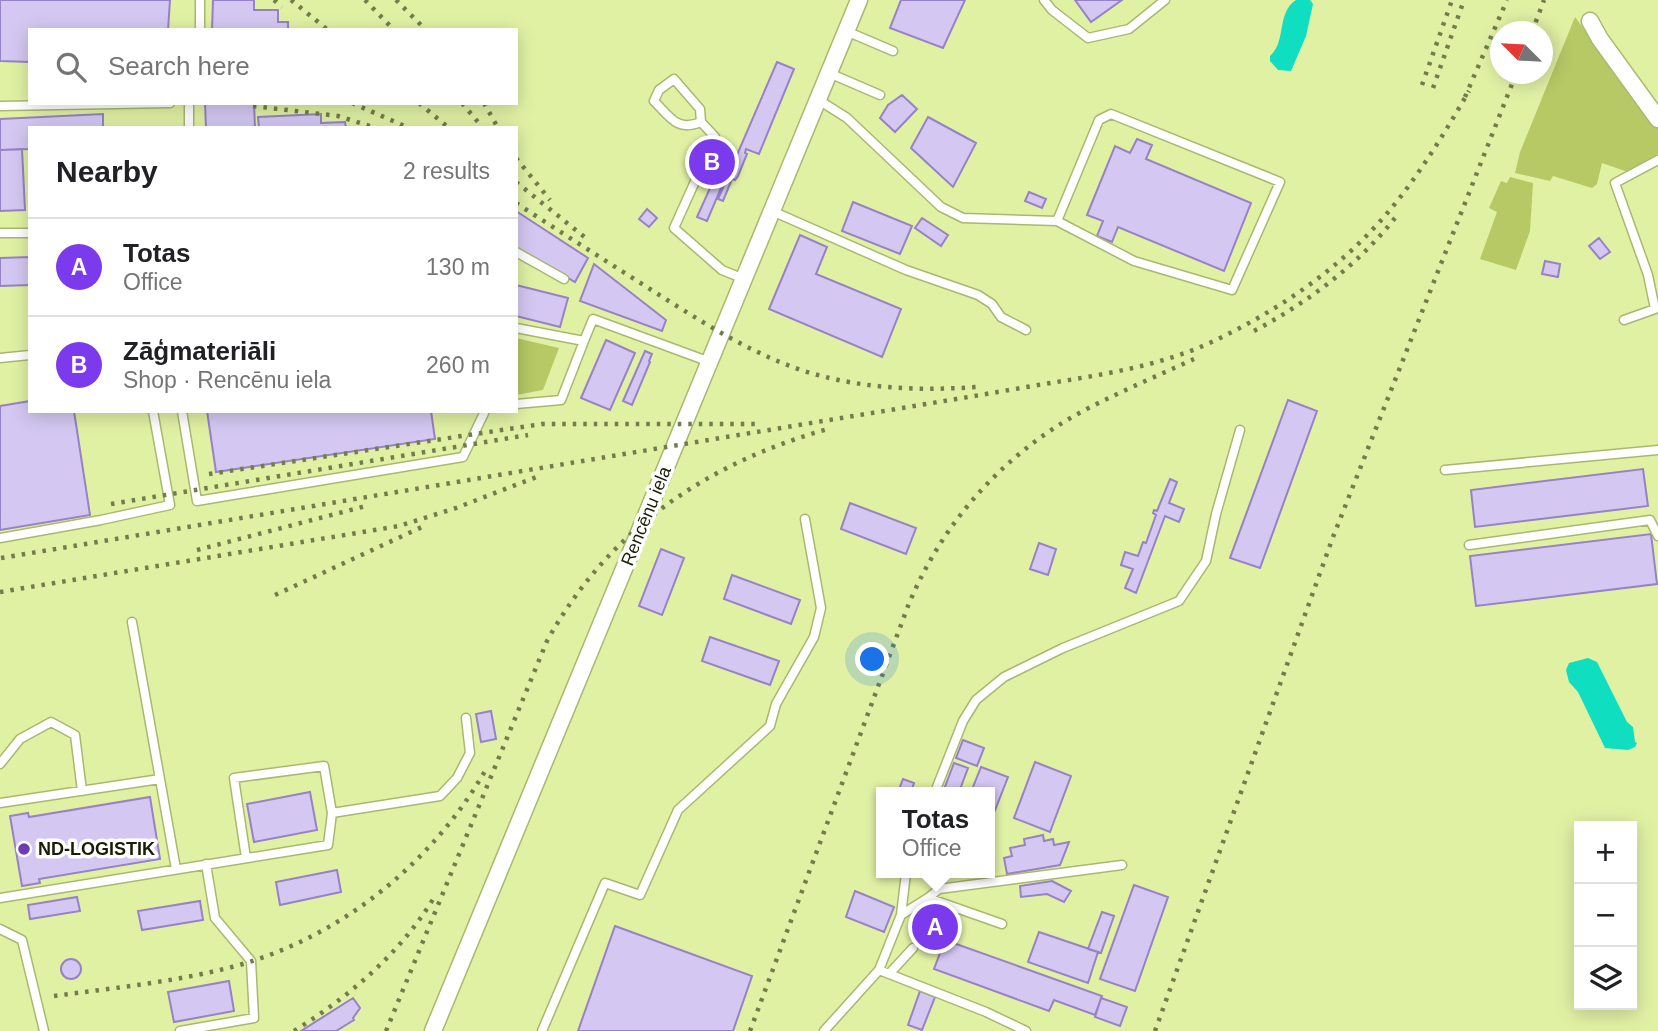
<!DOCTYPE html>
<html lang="en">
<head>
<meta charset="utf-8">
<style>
	body { margin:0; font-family:Arial,sans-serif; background:#f2f2f2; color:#202124 }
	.controls { position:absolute; right:21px; bottom:21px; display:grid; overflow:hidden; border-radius:0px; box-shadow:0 4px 18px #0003 }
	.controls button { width:63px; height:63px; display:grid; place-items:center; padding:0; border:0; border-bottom:2px solid #e0e0e0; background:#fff; color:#202124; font:35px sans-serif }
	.compass { position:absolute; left:1490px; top:21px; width:63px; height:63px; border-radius:50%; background:#fff; box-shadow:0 4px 18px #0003; rotate:294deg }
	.you { position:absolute; left:873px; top:660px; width:24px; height:24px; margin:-18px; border:5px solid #fff; border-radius:50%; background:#1a73e8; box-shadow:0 0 0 10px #1a73e833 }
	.badge { display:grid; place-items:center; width:46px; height:46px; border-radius:50%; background:#7c3aed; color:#fff; font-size:23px; font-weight:700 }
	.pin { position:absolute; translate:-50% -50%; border:4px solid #fff; box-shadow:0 2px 7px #0006 }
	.popup { position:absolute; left:876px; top:787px; width:119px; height:91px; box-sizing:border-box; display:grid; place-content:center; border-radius:0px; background:#fff; filter:drop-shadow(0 2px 5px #0005); font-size:23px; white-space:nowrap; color:#757577 }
	.popup b { font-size:26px; color:#202124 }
	.popup::after { content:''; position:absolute; left:50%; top:100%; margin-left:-14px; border:14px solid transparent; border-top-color:#fff }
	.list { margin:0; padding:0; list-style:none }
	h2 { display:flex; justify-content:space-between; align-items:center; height:91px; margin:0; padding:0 28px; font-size:30px }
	h2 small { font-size:23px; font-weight:400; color:#757577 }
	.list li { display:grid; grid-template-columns:46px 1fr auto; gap:21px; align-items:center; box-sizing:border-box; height:98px; padding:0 28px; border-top:2px solid #e0e0e0 }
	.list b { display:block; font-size:26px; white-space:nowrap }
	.list p { margin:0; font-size:23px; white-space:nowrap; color:#757577 }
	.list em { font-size:23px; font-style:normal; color:#757577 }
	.icon { flex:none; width:38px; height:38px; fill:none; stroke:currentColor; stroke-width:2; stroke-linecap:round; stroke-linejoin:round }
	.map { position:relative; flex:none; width:1658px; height:1031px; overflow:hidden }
	.search { position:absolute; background:#fff; box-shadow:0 4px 18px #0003; left:28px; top:28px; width:490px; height:77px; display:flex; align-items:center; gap:18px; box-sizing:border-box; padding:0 24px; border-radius:0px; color:#757577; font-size:26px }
	.panel { position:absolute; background:#fff; box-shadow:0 4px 18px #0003; left:28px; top:126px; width:490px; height:287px; border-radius:0px }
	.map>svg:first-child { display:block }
	.green { fill:#b6c964 }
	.water { fill:#0fdec0 }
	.building { fill:#d4c8f2; stroke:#9782c5; stroke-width:2 }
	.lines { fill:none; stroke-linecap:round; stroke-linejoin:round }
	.lane-casing { stroke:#a9b86e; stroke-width:11 }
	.street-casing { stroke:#a9b86e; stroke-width:19 }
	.lane { stroke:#fff; stroke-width:8 }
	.street { stroke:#fff; stroke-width:16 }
	.rail { stroke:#737d4b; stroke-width:4.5; stroke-dasharray:3.5 7; stroke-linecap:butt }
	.poi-dot { fill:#6c3cb3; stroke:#fff; stroke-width:2.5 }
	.labels { text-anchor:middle; stroke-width:7; stroke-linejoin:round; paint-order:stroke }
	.street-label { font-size:18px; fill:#191d01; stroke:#fff }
	.poi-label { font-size:18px; font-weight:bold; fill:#191d01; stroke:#fff; text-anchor:start }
</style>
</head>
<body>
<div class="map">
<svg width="1658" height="1031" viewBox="0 0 1658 1031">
	<rect width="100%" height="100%" fill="#e1f1a4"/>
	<path class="green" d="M1575 17 1658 127V154L1628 172 1602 163 1597 184 1592 188 1553 176 1550 181 1515 173 1520 152Z
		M1510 177 1533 183 1530 231 1516 270 1480 259 1497 212 1489 208 1501 181 1507 183Z
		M516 338 559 348 543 390 516 395Z"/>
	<path class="water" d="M1296 0H1310L1313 4 1306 36 1291 71 1278 70 1270 61V56C1287 41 1276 13 1296 0Z
		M1588 658 1597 662 1627 722 1633 727 1635 742 1637 743 1635 747 1628 750 1605 748 1578 692 1569 682 1566 670 1569 663Z"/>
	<path class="building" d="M0 0H170L168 30H30V62L0 61Z
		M213 0H254V10H278V22H288V30H212Z
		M901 0H965L943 48 890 28Z
		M1075 0H1122L1091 22Z
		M777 62 794 69 759 154 746 149 745 153 747 154 738 176 735 180 732 179 723 201 718 199Z
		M902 95 917 109 895 132 880 118 888 105Z
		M205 103H254L255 128H206Z
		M103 114V128H30V149L0 150V119Z
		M321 114V123L345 122 346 128H259L258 117Z
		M928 117 976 143 953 187 911 148Z
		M1137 139 1152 145 1146 159 1251 203 1224 271 1118 227 1112 242 1097 236 1103 221 1087 215 1115 146 1130 153Z
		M22 149 25 210 0 211V150Z
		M715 177 724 181 707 221 697 217Z
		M1029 192 1046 199 1042 208 1025 201Z
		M853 202 912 226 900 254 842 231Z
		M647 209 657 218 649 227 639 219Z
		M516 211 588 258 575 282 516 247Z
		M922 218 948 235 941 246 915 228Z
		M800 235 827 247 816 274 901 309 882 357 769 309Z
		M1599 238 1610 252 1600 259 1589 246Z
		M30 257V285L0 286V258Z
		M1545 261 1560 264 1558 277 1542 274Z
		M594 264 666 320 662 331 580 301Z
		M516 285 568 298 560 327 516 316Z
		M606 340 635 353 610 410 581 398Z
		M645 351 652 354 649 361 650 362 632 405 623 401Z
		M1288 400 1317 411 1260 568 1230 558Z
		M30 401V411H74L90 515 0 530V406Z
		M207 411H431L435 439 216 472Z
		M1643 469 1648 506 1475 527 1471 490Z
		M1170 479 1177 482 1169 503 1184 509 1179 522 1165 516 1136 593 1125 588 1133 569 1121 565 1125 552 1138 556 1143 542 1146 543 1156 515 1153 513 1154 510 1157 511Z
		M850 503 916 528 906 554 841 529Z
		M1651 534 1657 584 1476 606 1470 556Z
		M1039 543 1056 549 1048 575 1030 569Z
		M661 549 684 558 662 615 639 606Z
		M732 575 800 600 791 624 724 599Z
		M710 637 779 661 770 685 702 661Z
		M491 711 496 739 481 742 476 714Z
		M963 740 984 748 977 766 956 758Z
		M1035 762 1071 776 1050 832 1014 818Z
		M954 763 968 768 959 792H943Z
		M981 767 1008 777 990 823 989 792H971Z
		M903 779 914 783 911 792H898Z
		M310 792 317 830 254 842 247 804Z
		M150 797 160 859 39 879 40 883 22 886 10 816 28 813 29 817Z
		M1043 835 1044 841 1053 839 1054 845 1069 842 1060 865 1007 874 1004 858 1012 856 1010 848 1025 845 1024 839Z
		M337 870 341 892 280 905 276 882Z
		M918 873H941L938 882Z
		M1052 881 1071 891 1064 902 1047 894 1021 897 1020 886Z
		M1134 885 1168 897 1135 991 1100 979Z
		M855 891 894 907 884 932 846 917Z
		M77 897 80 911 30 919 28 905Z
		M200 901 203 920 142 930 138 911Z
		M1102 912 1114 916 1101 953 1088 949Z
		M924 913 955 923 950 939 919 929Z
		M615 926 752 976 733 1031H578Z
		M1039 932 1098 952 1088 983 1028 962Z
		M945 940 1102 996 1095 1015 1054 1000 1049 1011 934 969Z
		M61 969a10 10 0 1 1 20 0a10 10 0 1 1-20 0Z
		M229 981 234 1011 174 1022 168 992Z
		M920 991 935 997 922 1030 908 1025Z
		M353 998 360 1008 353 1018 354 1020 336 1031H301Z
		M1101 998 1127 1007 1120 1026 1095 1017Z"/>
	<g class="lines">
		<g class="lane-casing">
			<path id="lane" d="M1044 0 1052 10 1088 38 1129 29 1165 0
				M200 30V0
				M846 31 893 51
				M829 73 880 95
				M817 99 847 118 941 207 963 218 1057 221 1099 120 1111 114 1280 182 1232 290 1134 261 1057 221
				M189 103V128
				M0 106 170 103
				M701 122C677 132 670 117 654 101L659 90 674 79 700 109 701 122 715 137 674 228 722 270 744 279
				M772 211 906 270 978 295 992 304 1001 317 1026 330
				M0 233H30
				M516 252 564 279
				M1624 320 1655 309 1648 275 1615 183 1658 160
				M516 328 584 341 593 319 710 362
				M0 358 30 355
				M516 404 561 400 584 341
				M182 411 197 501 463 457 485 411
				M1445 470 1658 450
				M0 538 101 520 170 505 153 411
				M1469 545 1650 520 1658 536
				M132 622 176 869
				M0 764 20 739 51 722 75 735 82 791
				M935 792 963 721 976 700 1004 677 1063 648 1179 601 1206 561 1216 514 1240 430
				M0 803 160 779
				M332 813 440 796 457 778 470 753 466 718
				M0 898 328 845 332 813 324 766 234 778 246 858
				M928 898 939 889 1122 865
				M901 915 928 898 1002 924
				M0 929 22 940 44 1031
				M879 970 986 1012 1026 1031
				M889 974 913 948
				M180 1031 254 1018 251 961 215 918 206 864
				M542 1031 605 883 640 895 678 810 770 726 776 704 814 637 821 608 805 519
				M824 1031 879 970 901 915 906 873"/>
		</g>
		<g class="street-casing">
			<path id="street" d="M1590 21 1600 39 1658 119
				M433 1031 859 0"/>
		</g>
		<use href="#lane" class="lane"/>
		<use href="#street" class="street"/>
		<path class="rail" d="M274 0 282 7
			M291 0 328 30
			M365 0 394 30
			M396 0 426 30
			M1532 32 1544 0
			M1422 85 1452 0
			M1433 88 1464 0
			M1465 97 1507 0
			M352 103 409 128
			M419 103 449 128
			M462 103 483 128
			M484 103 498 128
			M253 106 338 116 376 128
			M516 158 550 200
			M516 182 587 239
			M516 203C568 237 620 270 672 303 715 330 756 355 804 371 861 389 919 391 977 387
			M1254 331C1308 302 1357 266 1395 218
			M209 474 542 424H758
			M111 504 528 435
			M197 550 366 506
			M1 558C273 513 545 467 817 422 890 410 964 398 1038 385 1099 375 1160 367 1216 340 1274 312 1329 276 1373 229 1411 189 1441 139 1469 91
			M0 592 399 526 456 508 539 476
			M275 595 422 527
			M54 996C113 988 174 982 232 967 338 939 431 865 485 771
			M294 1031C350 996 401 953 435 896
			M386 1031 547 641C609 529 707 463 828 429
			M750 1031 908 606C942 523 1003 454 1083 411 1119 392 1157 376 1194 359
			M1155 1031 1333 537 1516 74"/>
	</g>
	<circle class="poi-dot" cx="24" cy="849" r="7"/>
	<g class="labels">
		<g class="street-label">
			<text transform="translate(646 516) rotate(-68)" y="6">Rencēnu iela</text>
		</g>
		<g class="poi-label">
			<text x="38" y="855">ND-LOGISTIK</text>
		</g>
	</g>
</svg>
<div class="controls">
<button>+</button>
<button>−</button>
<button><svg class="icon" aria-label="layers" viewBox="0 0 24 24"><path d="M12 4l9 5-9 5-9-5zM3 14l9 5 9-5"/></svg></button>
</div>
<svg class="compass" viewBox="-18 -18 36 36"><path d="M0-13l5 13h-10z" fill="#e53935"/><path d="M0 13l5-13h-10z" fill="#757577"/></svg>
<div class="you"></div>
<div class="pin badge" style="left:935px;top:927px">A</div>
<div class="popup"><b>Totas</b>Office</div>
<div class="pin badge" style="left:712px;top:162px">B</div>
<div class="search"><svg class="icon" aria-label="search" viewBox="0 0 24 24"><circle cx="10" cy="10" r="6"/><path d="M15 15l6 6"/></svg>Search here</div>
<section class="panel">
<h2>Nearby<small>2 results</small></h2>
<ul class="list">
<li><span class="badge">A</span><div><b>Totas</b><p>Office</p></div><em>130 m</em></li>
<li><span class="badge">B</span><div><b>Zāģmateriāli</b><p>Shop · Rencēnu iela</p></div><em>260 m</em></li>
</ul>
</section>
</div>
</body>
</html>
